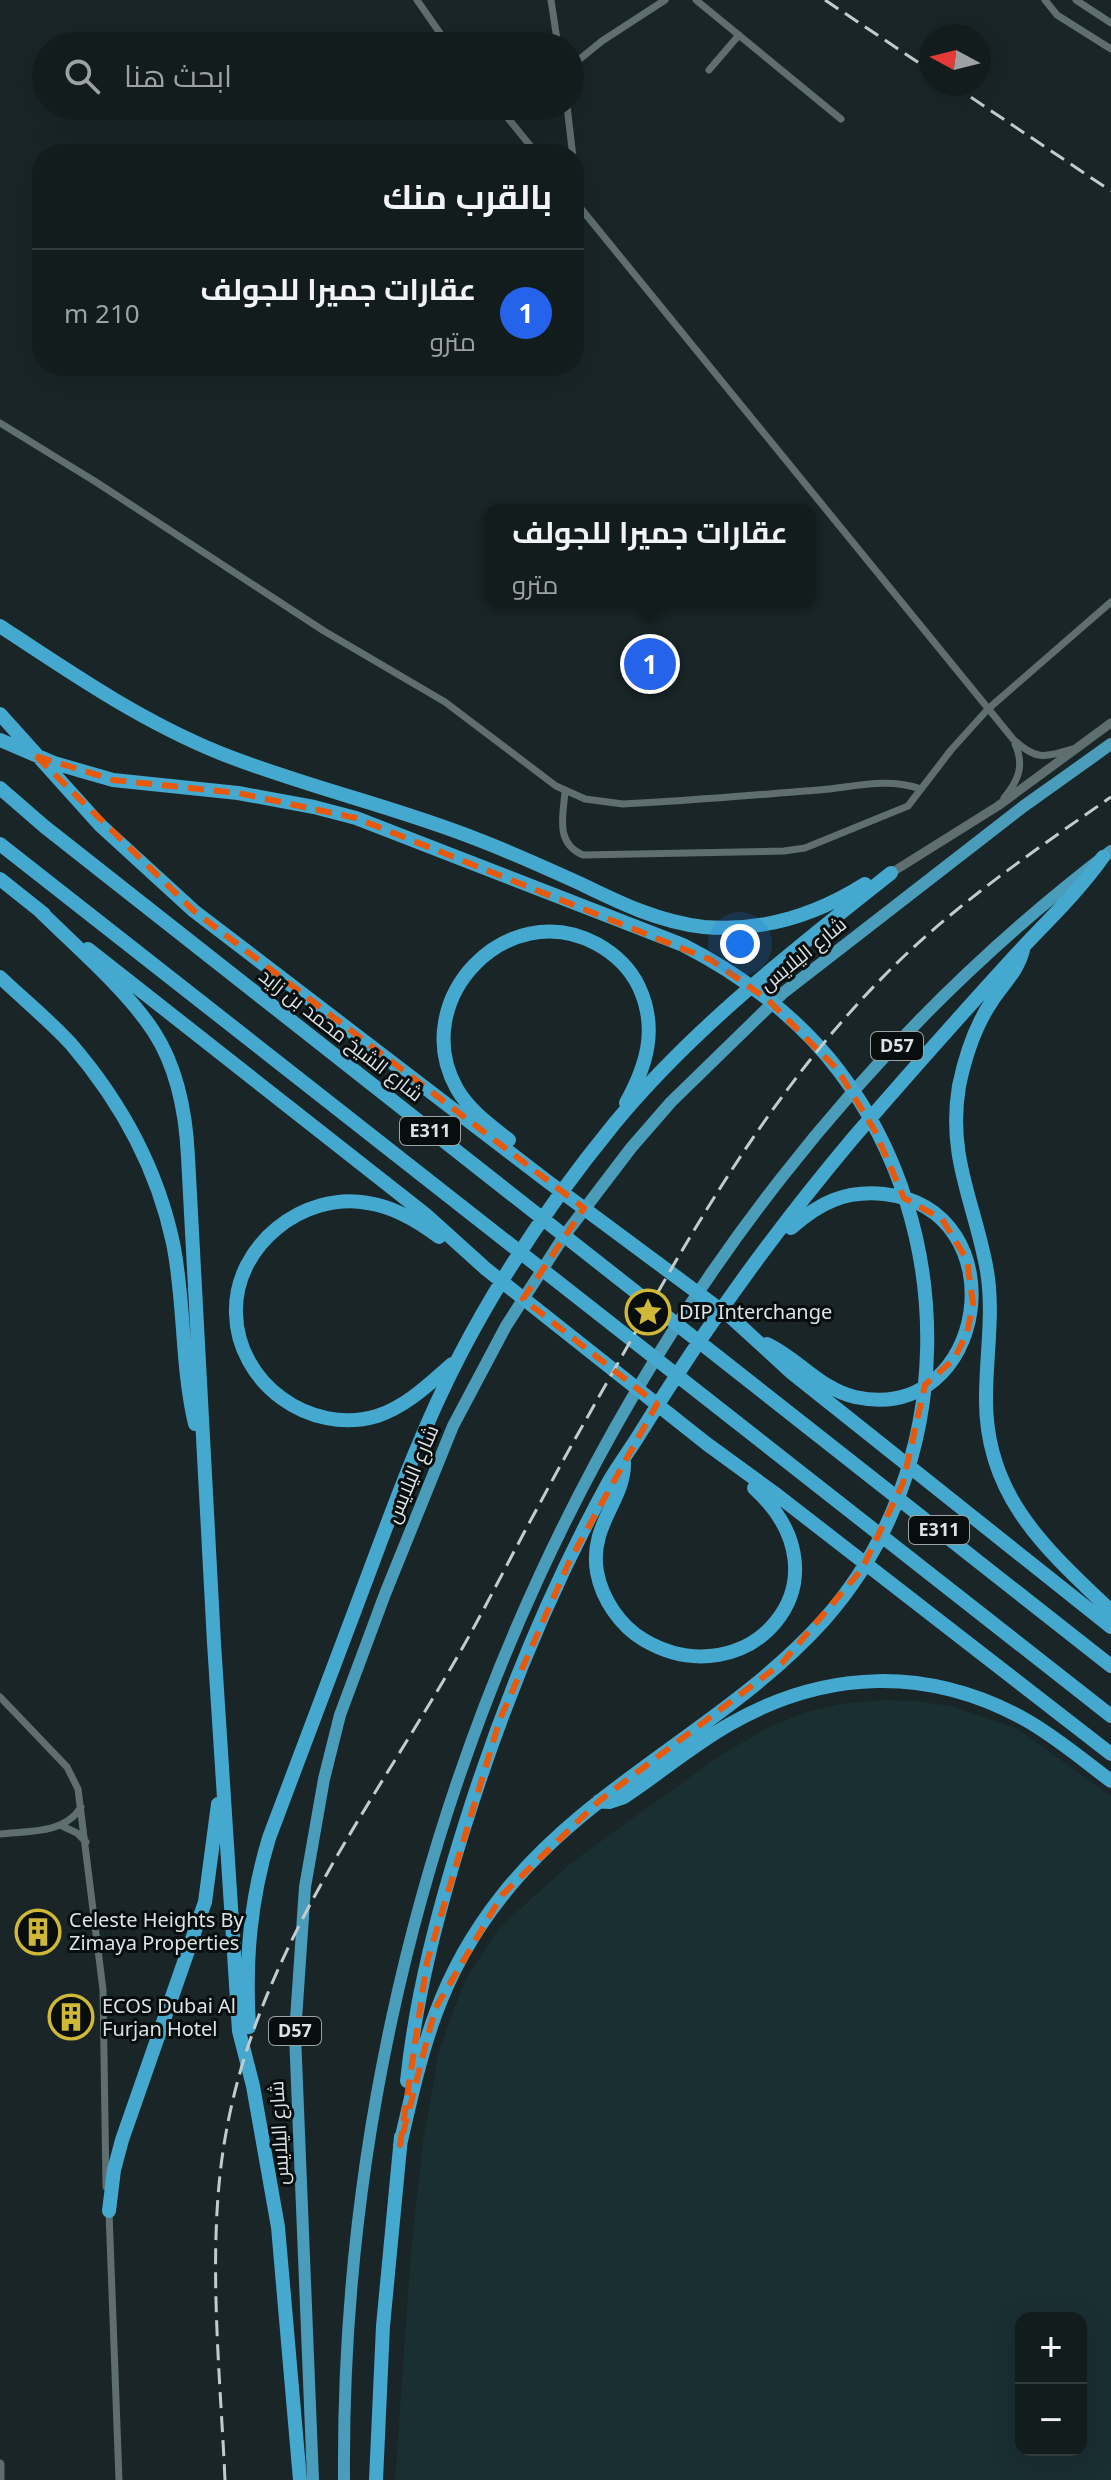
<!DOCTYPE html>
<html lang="ar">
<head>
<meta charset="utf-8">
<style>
	body { margin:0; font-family:"Noto Sans",Cairo,sans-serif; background:#1c2526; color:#f1f3f6; direction:rtl }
	.controls { position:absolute; right:24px; bottom:24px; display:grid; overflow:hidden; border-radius:16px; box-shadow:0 8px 32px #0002 }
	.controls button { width:72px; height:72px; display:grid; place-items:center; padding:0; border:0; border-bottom:2px solid #323a3b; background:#131c1d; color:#f1f3f6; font:40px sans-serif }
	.compass { position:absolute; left:919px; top:24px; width:72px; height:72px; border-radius:50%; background:#131c1d; box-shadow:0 8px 32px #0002; rotate:277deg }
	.you { position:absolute; left:740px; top:944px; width:28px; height:28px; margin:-20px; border:6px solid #fff; border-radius:50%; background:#1a73e8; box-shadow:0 0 0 12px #1a73e833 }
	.badge { display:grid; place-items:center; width:52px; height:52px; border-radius:50%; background:#2563eb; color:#fff; font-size:26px; font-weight:700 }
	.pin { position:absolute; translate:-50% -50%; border:4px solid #fff; box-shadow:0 2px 8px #0006 }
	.popup { position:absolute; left:484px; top:504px; width:332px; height:104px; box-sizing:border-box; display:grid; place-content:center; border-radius:16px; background:#131c1d; filter:drop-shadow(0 2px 6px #0005); font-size:26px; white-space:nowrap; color:#9da1a4 }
	.popup b { font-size:30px; color:#f1f3f6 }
	.popup::after { content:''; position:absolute; left:50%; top:100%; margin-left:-16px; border:16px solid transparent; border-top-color:#131c1d }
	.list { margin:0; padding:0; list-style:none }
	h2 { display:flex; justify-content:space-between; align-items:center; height:104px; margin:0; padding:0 32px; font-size:34px }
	h2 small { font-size:26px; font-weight:400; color:#9da1a4 }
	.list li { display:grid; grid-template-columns:52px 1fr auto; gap:24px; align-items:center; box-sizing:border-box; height:128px; padding:0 32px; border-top:2px solid #323a3b }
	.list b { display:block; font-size:30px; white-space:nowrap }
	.list p { margin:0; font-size:26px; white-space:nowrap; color:#9da1a4 }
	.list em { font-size:26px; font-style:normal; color:#9da1a4 }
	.icon { flex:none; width:44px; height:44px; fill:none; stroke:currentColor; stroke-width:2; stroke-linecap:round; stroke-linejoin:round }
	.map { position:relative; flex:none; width:1111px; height:2480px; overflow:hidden; direction:ltr }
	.search { position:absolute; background:#131c1d; box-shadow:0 8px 32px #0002; left:32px; top:32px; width:552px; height:88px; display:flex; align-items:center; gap:20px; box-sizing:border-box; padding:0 28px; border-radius:44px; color:#9da1a4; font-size:30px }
	.panel { position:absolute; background:#131c1d; box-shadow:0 8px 32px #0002; left:32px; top:144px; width:552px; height:232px; border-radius:32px; direction:rtl }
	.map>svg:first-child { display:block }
	.built { fill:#1a2f32; fill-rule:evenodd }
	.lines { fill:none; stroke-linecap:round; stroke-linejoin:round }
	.minor { stroke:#5f6e6f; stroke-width:7 }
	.tertiary { stroke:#5f6e6f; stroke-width:9 }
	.trunk { stroke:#4a9cbb; stroke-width:12 }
	.motorway { stroke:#45a8ce; stroke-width:14 }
	.rail { stroke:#c3cccd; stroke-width:3; stroke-dasharray:16 8; stroke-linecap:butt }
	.marked { fill:none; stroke:#e8590c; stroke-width:6; stroke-dasharray:16 10; stroke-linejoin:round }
	.labels { text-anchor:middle; stroke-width:6; stroke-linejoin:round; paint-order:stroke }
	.shield { fill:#080d0e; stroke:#9ca3a4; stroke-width:2 }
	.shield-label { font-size:18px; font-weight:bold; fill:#dbe3e4 }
	.street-label { font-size:20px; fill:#dbe3e4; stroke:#080d0e }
	.poi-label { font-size:20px; fill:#dbe3e4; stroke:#080d0e; text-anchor:start }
</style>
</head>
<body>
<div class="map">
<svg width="1111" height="2480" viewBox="0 0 1111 2480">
	<rect width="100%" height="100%" fill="#192527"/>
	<path class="built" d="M883 1700 917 1701 950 1706 1018 1729 1111 1796V2480H395L411 2252 423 2141 439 2051 465 1980 499 1928 571 1863 722 1754 771 1726 807 1712 840 1704ZM1021 2318H1081V2450H1021Z"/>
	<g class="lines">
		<path class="minor" d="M417 0 449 46
			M551 0 558 46
			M696 0 841 119
			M1045 0 1057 15 1111 49
			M1076 0 1111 23
			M570 67 602 41 665 0
			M709 70 739 35
			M498 106 537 154
			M567 106 574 166
			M574 200 1013 739C1035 760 1044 758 1072 749
			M0 423 96 482 324 631 445 702 556 786 585 799 623 804C688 801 754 795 819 790 854 787 887 777 921 789
			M565 792C563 816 555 843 583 855L784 851 805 848 908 806 951 750 988 709 1111 602
			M1004 798C1018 781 1025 766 1015 744
			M0 1697 67 1767 78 1789 103 1990 106 2187
			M62 1826 77 1833 86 1842
			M0 1834C28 1831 65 1834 81 1807
			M109 2212 119 2480"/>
		<path class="tertiary" d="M891 873 998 806 1111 723
			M0 2464V2480"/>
		<path class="trunk" d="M313 2480 295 2034 305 1887 324 1779 340 1715 385 1594 453 1426 506 1326 564 1236 631 1148 671 1102 783 993 1024 806 1111 744
			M344 2480C339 1862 615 1229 1111 851"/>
		<path class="motorway" d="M0 626C71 673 141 721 220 753 305 787 394 806 479 840 513 853 546 868 579 883 620 903 659 922 704 927 763 932 816 915 865 884
			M0 714 100 825 194 911 547 1181 733 1319 792 1373 1111 1627
			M0 740 54 763 113 780 238 793 314 807 356 818 683 945C742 975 799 1018 839 1071 960 1230 958 1469 824 1620 729 1726 589 1784 501 1897 438 1977 422 2049 400 2145
			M0 788 45 827 1111 1666
			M0 844 1111 1716
			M0 879 44 914
			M38 909C74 945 127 990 154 1032 178 1069 186 1114 188 1157L214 1643 239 2031 253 2086 278 2227 300 2480
			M88 949 425 1214 486 1269 707 1444 777 1495 1111 1754
			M1023 950C1018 971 1003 984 992 1001 975 1026 965 1057 959 1086 947 1158 975 1203 987 1271 994 1313 986 1356 986 1398 985 1496 1046 1549 1111 1611
			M0 977C23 999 49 1020 71 1044 120 1101 157 1168 173 1243 185 1302 181 1365 195 1424
			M509 1140C490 1125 469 1110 457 1089 407 1001 506 895 597 944 615 954 630 968 639 987 658 1028 647 1065 626 1103
			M439 1237C418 1221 395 1207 368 1203 304 1191 234 1245 236 1313 237 1383 310 1436 377 1416 407 1406 429 1384 452 1364
			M767 1344C799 1359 820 1389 855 1397 988 1426 1020 1209 884 1194 845 1190 819 1203 791 1228
			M624 1462C625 1501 589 1524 597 1572 602 1599 620 1626 644 1640 746 1700 857 1582 754 1488
			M599 1801 609 1802 624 1797C660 1773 693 1745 730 1724 826 1669 929 1666 1026 1720 1056 1737 1083 1760 1111 1781
			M249 2027C245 1961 250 1901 269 1838 301 1752 334 1665 367 1578 395 1503 423 1426 460 1355 502 1274 556 1195 614 1124 694 1027 793 951 891 873
			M407 2081C416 1995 438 1911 464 1828 501 1709 548 1593 608 1483 618 1466 629 1451 639 1435 703 1330 775 1231 854 1137 906 1077 958 1018 1012 959 1043 925 1076 895 1103 857
			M109 2211 114 2170 122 2140 205 1902 218 1804
			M376 2480 383 2326 401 2137"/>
		<path class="rail" d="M825 0 931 71
			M951 84 1111 191
			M225 2480C220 2369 206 2242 226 2133 258 1953 370 1809 459 1654 487 1605 512 1554 539 1505 573 1441 610 1378 645 1315 717 1187 794 1063 899 961 963 899 1038 848 1111 797"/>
	</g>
	<path class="marked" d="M36 756 113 780 238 793 356 818 711 960 767 999 837 1069 875 1131 904 1198 942 1219 967 1260 973 1304 967 1333 954 1359 925 1385 903 1483 862 1569 782 1663 599 1801 502 1895 435 2009 400 2145 427 1962 500 1719 570 1560 657 1404 523 1299 584 1208 194 911Z"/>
	<defs>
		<g id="sight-ring" transform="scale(2.3)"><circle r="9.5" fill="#080d0e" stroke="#cfb837" stroke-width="1.5"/><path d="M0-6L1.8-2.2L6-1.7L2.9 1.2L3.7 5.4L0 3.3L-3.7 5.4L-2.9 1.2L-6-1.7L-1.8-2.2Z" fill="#cfb837"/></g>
		<g id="building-ring" transform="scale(2.3)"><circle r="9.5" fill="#080d0e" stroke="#cfb837" stroke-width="1.5"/><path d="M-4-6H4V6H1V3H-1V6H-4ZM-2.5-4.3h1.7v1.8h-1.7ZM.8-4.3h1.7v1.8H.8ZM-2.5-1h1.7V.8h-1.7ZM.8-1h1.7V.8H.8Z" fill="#cfb837"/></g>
	</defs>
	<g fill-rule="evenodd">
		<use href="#sight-ring" x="648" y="1312"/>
		<use href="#building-ring" x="38" y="1932"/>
		<use href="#building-ring" x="71" y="2017"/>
	</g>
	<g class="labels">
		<g class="shield">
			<rect x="871" y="1032" width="52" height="28" rx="6"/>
			<rect x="400" y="1117" width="60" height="28" rx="6"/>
			<rect x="909" y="1516" width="60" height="28" rx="6"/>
			<rect x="269" y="2017" width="52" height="28" rx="6"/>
		</g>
		<g class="shield-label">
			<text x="897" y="1052">D57</text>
			<text x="430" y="1137">E311</text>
			<text x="939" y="1536">E311</text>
			<text x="295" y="2037">D57</text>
		</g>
		<g class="street-label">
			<text transform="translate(803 954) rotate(-39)" y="7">شارع اليلايس</text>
			<text transform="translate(341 1035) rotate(38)" y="7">شارع الشيخ محمد بن زايد</text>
			<text transform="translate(412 1474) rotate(-67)" y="7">شارع اليلايس</text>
			<text transform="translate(279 2133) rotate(-93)" y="7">شارع اليلايس</text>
		</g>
		<g class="poi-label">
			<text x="679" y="1319">DIP Interchange</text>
			<text x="69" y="1927">Celeste Heights By<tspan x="69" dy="23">Zimaya Properties</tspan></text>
			<text x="102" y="2013">ECOS Dubai Al<tspan x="102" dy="23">Furjan Hotel</tspan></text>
		</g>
	</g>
</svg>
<div class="controls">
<button>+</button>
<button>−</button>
</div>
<svg class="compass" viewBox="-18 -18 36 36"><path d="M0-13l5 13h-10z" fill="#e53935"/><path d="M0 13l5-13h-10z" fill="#9da1a4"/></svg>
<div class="you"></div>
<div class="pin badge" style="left:650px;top:664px">1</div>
<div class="popup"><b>عقارات جميرا للجولف</b>مترو</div>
<div class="search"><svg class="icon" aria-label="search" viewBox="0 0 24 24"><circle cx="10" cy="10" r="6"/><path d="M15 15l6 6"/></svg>ابحث هنا</div>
<section class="panel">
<h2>بالقرب منك<small></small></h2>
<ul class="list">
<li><span class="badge">1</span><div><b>عقارات جميرا للجولف</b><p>مترو</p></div><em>210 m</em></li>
</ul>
</section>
</div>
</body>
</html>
